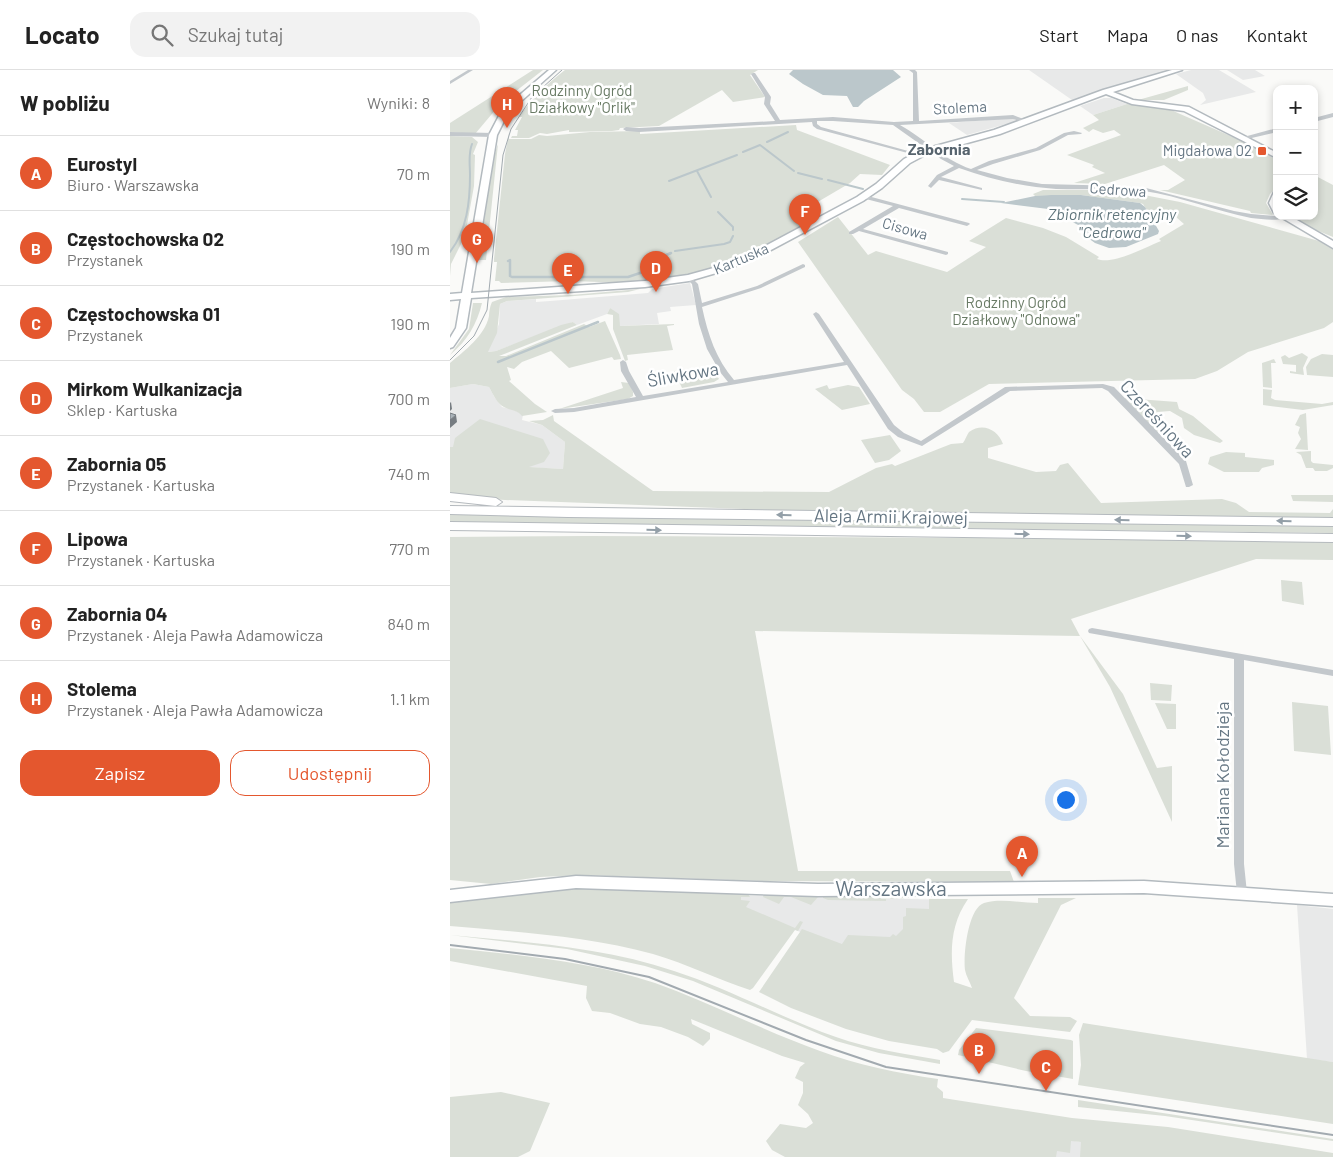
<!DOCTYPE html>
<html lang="pl">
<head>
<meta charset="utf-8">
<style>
	body { margin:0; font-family:Barlow,sans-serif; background:#f2f2f2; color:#222 }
	.controls { position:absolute; right:15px; top:15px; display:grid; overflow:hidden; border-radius:10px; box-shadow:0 2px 8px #0003 }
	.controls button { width:45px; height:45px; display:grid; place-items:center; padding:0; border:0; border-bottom:1px solid #e0e0e0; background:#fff; color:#222; font:25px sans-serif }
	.you { position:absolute; left:615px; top:729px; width:18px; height:18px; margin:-12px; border:4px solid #fff; border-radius:50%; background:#1a73e8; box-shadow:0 0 0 8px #1a73e833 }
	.badge { display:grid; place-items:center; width:32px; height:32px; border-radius:50%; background:#e4572e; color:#fff; font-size:16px; font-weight:700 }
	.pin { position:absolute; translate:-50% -41px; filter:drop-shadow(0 1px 2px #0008) }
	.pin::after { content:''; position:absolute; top:26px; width:18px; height:15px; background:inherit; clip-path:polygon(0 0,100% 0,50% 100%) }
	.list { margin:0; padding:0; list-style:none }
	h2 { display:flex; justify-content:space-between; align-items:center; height:65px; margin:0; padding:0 20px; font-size:21px }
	h2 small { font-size:16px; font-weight:400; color:#767676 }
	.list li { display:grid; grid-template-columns:32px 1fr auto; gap:15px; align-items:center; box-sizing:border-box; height:75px; padding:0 20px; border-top:1px solid #e0e0e0 }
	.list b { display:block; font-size:19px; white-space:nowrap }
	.list p { margin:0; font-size:16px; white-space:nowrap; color:#767676 }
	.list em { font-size:16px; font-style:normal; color:#767676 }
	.actions { display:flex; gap:10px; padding:15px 20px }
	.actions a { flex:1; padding:11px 0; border:1px solid #e4572e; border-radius:15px; text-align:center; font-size:18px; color:#e4572e }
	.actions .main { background:#e4572e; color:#fff }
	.icon { flex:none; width:28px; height:28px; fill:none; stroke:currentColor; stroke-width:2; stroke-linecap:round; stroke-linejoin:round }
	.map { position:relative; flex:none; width:883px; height:1087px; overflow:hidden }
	header { display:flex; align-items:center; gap:30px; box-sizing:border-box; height:70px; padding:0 25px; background:#fff; border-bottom:1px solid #e0e0e0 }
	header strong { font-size:24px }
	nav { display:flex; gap:28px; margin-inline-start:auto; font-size:18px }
	.search { width:350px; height:45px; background:#f2f2f2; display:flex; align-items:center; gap:12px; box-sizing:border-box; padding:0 18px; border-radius:15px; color:#767676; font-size:19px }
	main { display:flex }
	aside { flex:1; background:#fff }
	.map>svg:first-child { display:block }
	.built { fill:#e8e9e9 }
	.green { fill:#dadfd7 }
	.water { fill:#bbc7cb }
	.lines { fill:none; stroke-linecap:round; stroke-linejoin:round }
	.stream-far1 { stroke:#bbc7cb; stroke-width:2 }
	.stream { stroke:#bbc7cb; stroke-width:2.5 }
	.secondary-casing { stroke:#b3babf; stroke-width:3 }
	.primary-casing { stroke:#b5babe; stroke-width:2 }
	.street { fill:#c3c8cc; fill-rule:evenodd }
	.secondary { fill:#fff; fill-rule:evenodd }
	.primary { fill:#fff; fill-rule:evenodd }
	.tram-far1 { stroke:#a2aab0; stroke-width:1 }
	.tram { stroke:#a2aab0; stroke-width:2 }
	.shaded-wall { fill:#777d82 }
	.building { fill:#aab3b9; stroke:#777d82 }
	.oneway { fill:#939fa8 }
	.poi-dot { fill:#e4572e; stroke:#fff; stroke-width:2 }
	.labels { text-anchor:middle; stroke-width:5; stroke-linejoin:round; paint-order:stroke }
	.far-park-label { font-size:15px; fill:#687a64; stroke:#fff }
	.far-street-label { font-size:15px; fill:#657683; stroke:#fff }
	.far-poi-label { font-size:15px; fill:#657683; stroke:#fff; text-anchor:end }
	.far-quarter-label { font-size:16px; font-weight:bold; fill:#57646e; stroke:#fff }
	.far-water-label { font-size:16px; font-style:italic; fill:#60757c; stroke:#fff }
	.street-label { font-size:18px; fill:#657683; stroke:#fff }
	.near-street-label { font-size:21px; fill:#657683; stroke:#fff }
</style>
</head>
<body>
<header>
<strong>Locato</strong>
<div class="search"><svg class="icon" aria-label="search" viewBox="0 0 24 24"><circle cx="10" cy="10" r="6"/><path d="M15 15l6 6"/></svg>Szukaj tutaj</div>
<nav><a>Start</a><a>Mapa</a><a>O nas</a><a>Kontakt</a></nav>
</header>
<main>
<aside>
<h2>W pobliżu<small>Wyniki: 8</small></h2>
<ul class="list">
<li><span class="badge">A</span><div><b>Eurostyl</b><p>Biuro · Warszawska</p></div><em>70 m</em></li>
<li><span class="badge">B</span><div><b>Częstochowska 02</b><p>Przystanek</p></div><em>190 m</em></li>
<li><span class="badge">C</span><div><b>Częstochowska 01</b><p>Przystanek</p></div><em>190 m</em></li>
<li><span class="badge">D</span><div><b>Mirkom Wulkanizacja</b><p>Sklep · Kartuska</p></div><em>700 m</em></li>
<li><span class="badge">E</span><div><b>Zabornia 05</b><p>Przystanek · Kartuska</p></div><em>740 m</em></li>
<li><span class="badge">F</span><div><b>Lipowa</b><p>Przystanek · Kartuska</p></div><em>770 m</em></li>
<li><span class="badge">G</span><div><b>Zabornia 04</b><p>Przystanek · Aleja Pawła Adamowicza</p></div><em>840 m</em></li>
<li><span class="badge">H</span><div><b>Stolema</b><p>Przystanek · Aleja Pawła Adamowicza</p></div><em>1.1 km</em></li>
</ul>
<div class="actions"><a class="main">Zapisz</a><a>Udostępnij</a></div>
</aside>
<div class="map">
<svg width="883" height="1087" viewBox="0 0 883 1087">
	<rect width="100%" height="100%" fill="#fafaf8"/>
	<path class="built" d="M579 0H719L622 30Z
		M741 0H769L806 22 750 35 756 30 753 23 726 4Z
		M777 0H805L815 6 793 10Z
		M654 28H661L677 34 643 45 630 36Z
		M562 48 567 51 517 65 499 53Z
		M240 213 246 235 220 237 221 241 207 243 209 254 170 256 160 238 157 244 127 255 123 252 46 281 37 282 49 254 50 234 57 231 86 229V232L100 231 198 223 202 219Z
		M23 314 39 317 45 328 52 337 64 340 73 345 72 350 92 355 115 372 113 399 13 394 0 377V318Z
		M270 825 458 829 509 830 415 890 269 827Z
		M847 835 883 839V992L857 989Z
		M594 1066 643 1074 642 1087H592Z"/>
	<path class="green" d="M83 0H93L52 32 25 64 0 62V53Z
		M115 0H308L300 5 315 27 283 32 272 20 209 56 170 58 169 60 162 61 119 62V60L97 64 90 63 79 68H61L62 66H67L68 60H65L72 47H69C82 28 97 14 115 0Z
		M738 16V20L714 30H688Z
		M677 34 721 40 792 71 827 90V117L820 124 816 133 823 145 801 143 800 141 710 120H718L735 110 714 95 655 114 624 113 655 103 642 97 644 95 617 85 671 65 664 60 653 63 643 59 639 62 633 58 649 50 643 45Z
		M346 55 347 60 440 95 432 105 410 104 400 113 354 140 369 145 304 183 274 195 238 206 177 213 121 211 51 213 49 211H45L47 192H44V189L55 84 59 63V69H81L89 65 97 66 140 62 190 61V64Z
		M0 66 22 67 28 72 23 84 25 85 24 116 15 166 1 194 0 206Z
		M48 74 36 190H29C27 173 41 91 48 74Z
		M864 105 883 115V167L861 158 840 146H864Z
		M593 120H658L694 125 730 132 869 171 883 178V252L874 258 798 282 767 301 745 309 539 314 490 342H474L464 329 452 320 348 172 388 147 418 185 426 181 497 202 536 177 519 171 556 148 593 158 616 167 649 187 647 189C663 195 694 178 711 171L709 169 734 154 726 147 703 150 693 134 690 133 631 125 585 126 583 124Z
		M190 219 178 222 57 231 50 234 47 263 38 282 46 281 111 255 123 252 127 255 49 286H56L134 254 139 257 155 251 170 285 171 289 164 290 162 287 119 298 101 281 72 292 64 299 57 297 61 310 59 311 85 334 97 342 72 346C67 340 61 341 54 337 47 334 43 324 39 317L23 314 0 318V293C14 281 35 266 39 246 39 242 40 236 42 232L56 227 121 225Z
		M23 233H32C27 254 17 271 0 285L19 259Z
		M160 238 169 244 170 256 224 254V255L217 256 223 280 177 285 178 290 175 291 163 259V245L157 244Z
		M852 283 858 287 853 298 854 305 840 303V301L846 302V295L833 294 831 287 835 285 839 288Z
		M872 284 883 285V307L857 305 856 297 861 289Z
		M824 289 826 293H821L822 318 813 317 812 293Z
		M261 296 269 309 264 312 232 318 224 301Z
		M171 312 179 313 183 322V326L178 329 109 339 173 318Z
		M377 315 379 319 398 315 409 317 420 334 392 340 365 319Z
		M813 319 822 320 821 328 825 330 872 334 883 332V335L853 340 813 335Z
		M674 328 727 332 729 339 743 346 773 371 770 373 744 365 734 358 732 348 720 341 707 342 708 358 722 360 709 364Z
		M856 343 858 380 845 379 851 369 848 363 850 357 845 355 850 345Z
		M103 345 104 351 203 421 379 422 426 398 442 394 445 396 501 374 513 373C515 370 517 365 519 362 533 352 548 360 553 374L538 378V388L586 402 606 401 610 395 618 393 651 433 772 429 786 433 799 442 880 443 883 439V448L399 443 55 430 24 428 0 423V377H3L5 368 30 349 93 369 100 383 94 392 79 397 113 399 115 372 92 355 79 351 93 350Z
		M440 365 451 381 439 390 425 393 411 370Z
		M861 381V391L863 393 883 395V398L877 401H865L863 398H856L851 385 846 382Z
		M776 382 795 383V387L824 390V395L812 398 809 402H774L758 394 760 387Z
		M841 425H883V432L843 431Z
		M0 443 883 455V463L0 452Z
		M135 466C384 467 634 468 883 472V490L806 489 621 549 630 566 673 624 707 698 722 696V752L660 617 630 566 305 561 348 801H560L564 812 314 811 133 805 90 807 41 814 0 810V467Z
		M831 510 852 512 854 535 832 531Z
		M700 613 722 615 721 631 701 630Z
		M842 632 878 636 881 685 844 681Z
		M705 633 726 634V659H717Z
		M125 817 298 824 300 827H291V830L300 831 296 837 345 858 350 851 353 852 348 861 345 860 303 918 300 920C267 909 237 894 203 884 137 866 68 862 0 856V832Z
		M314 824H357V827H368L361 835 341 827H334L329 834 313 827Z
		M373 825H455L459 828 436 829V831L378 830 373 828Z
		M588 828H626L611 835 564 928 580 946 620 947 627 951 620 962 522 950 499 981 493 983 487 979 439 971 396 959 341 938 309 922 352 859 392 874 398 865 440 867 443 864 446 866 453 859V847L456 846V838L479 839V829H518C500 855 500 882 504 912L522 918C520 912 516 906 515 900 513 885 518 838 534 833 550 828 572 833 588 833Z
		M0 865C75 872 152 877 224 901 280 919 331 948 386 967 420 979 455 984 490 990V994L429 983 386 971 243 911 195 896 117 879Z
		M0 878C69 885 139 891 205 913 261 933 314 961 370 981 408 995 447 1003 488 1009L487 1017 493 1022V1028L622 1048 718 1057 883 1083V1087H630L631 1072 621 1071 620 1083 607 1081 606 1087H335L322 1080 316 1071 330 1054 356 1058 363 1053 358 1044 348 1035 353 1023V1012L345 1008 350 997 355 993 332 986 241 949 242 954 260 963V969L253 976 238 967 211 957 190 954 160 943 142 941 136 928 137 916 0 891Z
		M633 953 883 992V1054L628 1015 631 995 629 965Z
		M526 958 621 970 623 971V1009L576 1001 508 985 509 980Z
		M51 1022 100 1033 80 1081 68 1087H0V1027Z
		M628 1030 883 1069V1071L715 1046 628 1037Z"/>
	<path class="water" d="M343 0H443L451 7 414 31 408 37H403L397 26 373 25 353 14 339 4Z
		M601 125H631L690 133 695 137 709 161 708 164 676 177 659 178 645 173 638 168 630 156 598 139 551 133 585 126Z"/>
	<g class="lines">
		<path class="stream-far1" d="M317 72 338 62
			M293 82 310 75 344 101
			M247 101 261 127
			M348 103 372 109
			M378 110 413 119
			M219 111 287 85
			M512 129 554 132
			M268 142 283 157V160
			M225 181 274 174 280 172 283 166
			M0 182C17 160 20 132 20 105 20 94 18 84 22 74
			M219 184 221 183"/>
		<path class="stream" d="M216 185 221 183
			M58 191 60 190V206L62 207H178L196 201
			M48 292 148 252"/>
		<g class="secondary-casing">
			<path id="secondary" d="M99 0H106L58 43 47 65 21 223 195 211 238 205 267 197 302 183 407 127 426 114 454 89 471 80 544 60 653 20 722 0H732L663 22 683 30 739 37 827 83V88L734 41 682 34 656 24 550 64 477 84 460 93 432 118 413 131 308 187 273 201 239 211 195 217 21 228 16 258 3 277 0 278V268L6 258 11 229 0 230V224L12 223 39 65 52 40Z
				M824 122H827V143H824L819 133Z
				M829 146H840L883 171V178Z
				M126 806 368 814 694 811 883 824V836L694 823 368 826 126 818 0 832V820Z"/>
		</g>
		<g class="primary-casing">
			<path id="primary" d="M0 423 46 428 52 432 46 436 0 431Z
				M0 436 883 448V456L118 447 0 444Z
				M0 452 883 464V472L0 460Z"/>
		</g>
		<path class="street" d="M18 0H23L0 14V11Z
			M459 0H465L467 2 469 51 563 45 579 51 576 53 563 49 450 55C475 69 494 90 521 99L539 91 586 78 614 63 624 61 632 63 631 64 618 65 590 80 543 94 527 100 557 108 592 114 673 116 696 118 784 141 801 144 837 147C827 152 812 149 801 148 766 141 729 126 694 121 664 118 635 120 606 119 573 117 539 109 509 98L491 107 532 118V120L489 110 481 118 478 116 487 105 504 96 491 89 443 55 383 51H367V54L371 57 469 84V86L367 59 363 56 362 52 189 62 176 61 173 59 176 57 189 58 325 51 314 34 315 27 301 4 303 3H305L321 27 320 34 330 50 383 47 444 52 463 51V3Z
			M883 43V47L864 52V48Z
			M827 58V62L793 70 790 68Z
			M0 62 43 63 46 65 43 67 0 66Z
			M414 125 519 153 520 154 517 156 449 138 413 159 498 182V184L496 185 409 161 403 164H399V162L443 136 412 128V126Z
			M353 194 355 195V197L311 218 252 237C258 265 266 289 284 310L394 292 363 244 366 242 369 244 444 355 454 363 471 371 555 317 653 314 664 317 736 391 743 415 739 417H736L729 394 658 321 652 318 560 321 472 376 448 367 438 359 397 295 124 342 105 343 101 341 105 339 124 338 186 327 171 301 170 292 173 290 176 292 179 301 193 326 278 312 270 302 257 279 249 254 242 214 236 208 241 207 248 214 252 233 307 216Z
			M642 558 883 600V606L794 590V794L797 823 796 826 792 827 788 826 787 823 784 794V589L639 563 638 561 639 559Z"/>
		<use href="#secondary" class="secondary"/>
		<use href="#primary" class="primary"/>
		<path class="tram-far1" d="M0 290 24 266 37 240 53 85 61 59 82 27 112 0"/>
		<path class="tram" d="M0 875 115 889 199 907 356 970 436 997 883 1065"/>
	</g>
	<path class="shaded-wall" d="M1 332 2 339 0 341V333Z
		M6 345 7 352 0 358V350Z"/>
	<path class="building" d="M0 343 6 345 0 350Z"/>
	<defs><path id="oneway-solid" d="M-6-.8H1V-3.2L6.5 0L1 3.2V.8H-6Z" transform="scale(1.25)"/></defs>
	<g class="oneway">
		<use href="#oneway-solid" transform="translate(334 445) rotate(-179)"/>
		<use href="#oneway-solid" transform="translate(672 450) rotate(-179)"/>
		<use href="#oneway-solid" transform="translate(834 451) rotate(-179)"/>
		<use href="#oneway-solid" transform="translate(204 460) rotate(1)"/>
		<use href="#oneway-solid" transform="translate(572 464) rotate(1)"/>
		<use href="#oneway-solid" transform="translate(734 466) rotate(1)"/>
	</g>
	<rect class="poi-dot" x="807" y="76" width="10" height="10" rx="2.5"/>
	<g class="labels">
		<g class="far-park-label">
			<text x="132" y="26">Rodzinny Ogród<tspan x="132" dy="17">Działkowy "Orlik"</tspan></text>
			<text x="566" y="238">Rodzinny Ogród<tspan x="566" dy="17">Działkowy "Odnowa"</tspan></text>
		</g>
		<g class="far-street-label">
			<text transform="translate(510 38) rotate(-3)" y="5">Stolema</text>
			<text transform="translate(668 120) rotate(4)" y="5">Cedrowa</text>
			<text transform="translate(455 159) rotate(16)" y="5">Cisowa</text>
			<text transform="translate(291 189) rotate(-23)" y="5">Kartuska</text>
		</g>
		<g class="far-poi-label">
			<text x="802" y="86">Migdałowa 02</text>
		</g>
		<g class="far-quarter-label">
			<text x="489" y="85">Zabornia</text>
		</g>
		<g class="far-water-label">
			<text x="662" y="150">Zbiornik retencyjny<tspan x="662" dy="18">"Cedrowa"</tspan></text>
		</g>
		<g class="street-label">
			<text transform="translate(233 305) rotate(-10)" y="6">Śliwkowa</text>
			<text transform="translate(707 349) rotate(47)" y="6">Czereśniowa</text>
			<text transform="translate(441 447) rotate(1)" y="6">Aleja Armii Krajowej</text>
			<text transform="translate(773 705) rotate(-90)" y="6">Mariana Kołodzieja</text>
		</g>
		<g class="near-street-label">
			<text x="441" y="826">Warszawska</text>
		</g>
	</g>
</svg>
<div class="controls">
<button>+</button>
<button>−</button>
<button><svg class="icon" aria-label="layers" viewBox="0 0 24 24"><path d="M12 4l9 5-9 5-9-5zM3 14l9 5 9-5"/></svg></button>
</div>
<div class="you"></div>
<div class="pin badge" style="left:572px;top:807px">A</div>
<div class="pin badge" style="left:529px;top:1004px">B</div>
<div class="pin badge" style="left:596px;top:1021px">C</div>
<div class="pin badge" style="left:206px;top:222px">D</div>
<div class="pin badge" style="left:118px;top:224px">E</div>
<div class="pin badge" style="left:355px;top:165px">F</div>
<div class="pin badge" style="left:27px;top:193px">G</div>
<div class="pin badge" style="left:57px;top:58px">H</div>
</div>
</main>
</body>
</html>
